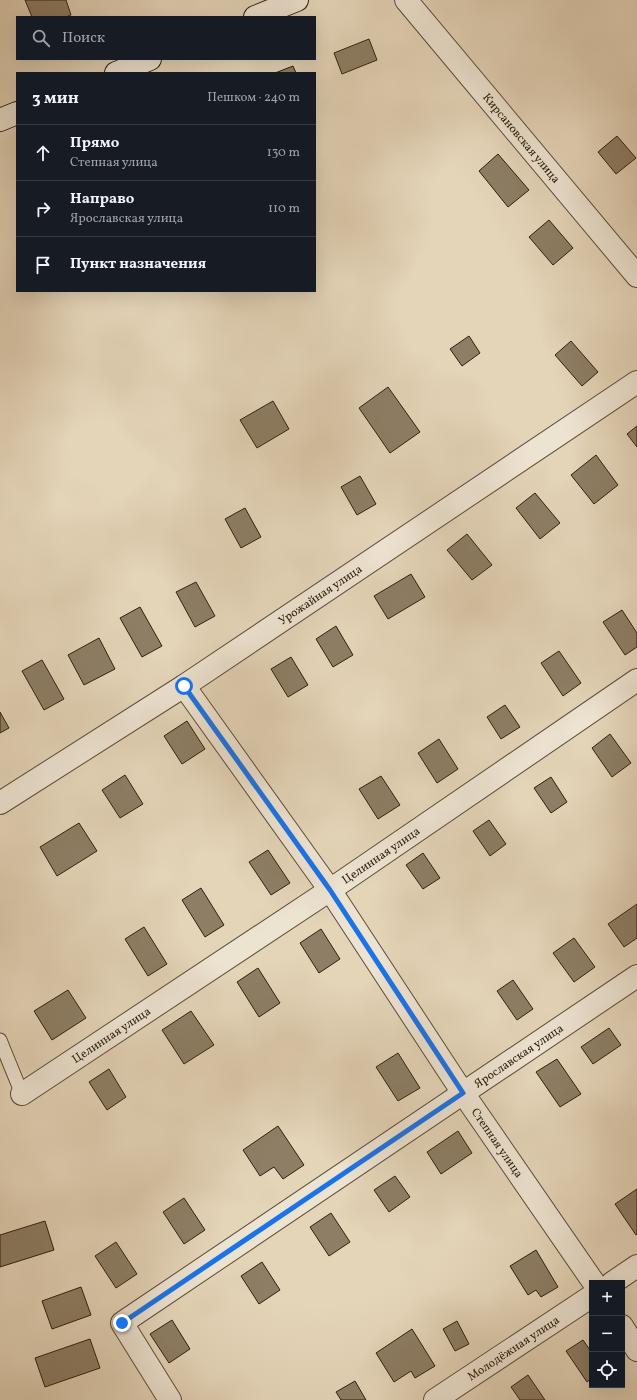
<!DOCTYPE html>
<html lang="ru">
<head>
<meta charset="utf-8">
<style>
	body { margin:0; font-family:Vollkorn,serif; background:#20242c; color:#f1f3f6 }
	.controls { position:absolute; right:12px; bottom:12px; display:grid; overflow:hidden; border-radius:0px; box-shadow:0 4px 16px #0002 }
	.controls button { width:36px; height:36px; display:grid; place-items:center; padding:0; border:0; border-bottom:1px solid #363941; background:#171b24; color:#f1f3f6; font:20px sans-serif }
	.stop { position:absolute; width:12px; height:12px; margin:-9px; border:3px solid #1a73e8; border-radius:50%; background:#fff }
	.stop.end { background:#1a73e8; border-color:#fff; box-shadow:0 1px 4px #0008 }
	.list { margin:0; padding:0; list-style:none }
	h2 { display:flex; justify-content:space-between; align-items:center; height:52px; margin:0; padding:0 16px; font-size:17px }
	h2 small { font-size:13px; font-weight:400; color:#9ea1a6 }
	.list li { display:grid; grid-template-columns:26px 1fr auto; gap:12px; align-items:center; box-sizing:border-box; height:56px; padding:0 16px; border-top:1px solid #363941 }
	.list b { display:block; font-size:15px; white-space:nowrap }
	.list p { margin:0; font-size:13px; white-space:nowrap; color:#9ea1a6 }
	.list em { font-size:13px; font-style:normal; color:#9ea1a6 }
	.icon { flex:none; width:22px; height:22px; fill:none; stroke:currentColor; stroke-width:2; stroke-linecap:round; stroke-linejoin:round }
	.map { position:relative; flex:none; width:637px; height:1400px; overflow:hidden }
	.search { position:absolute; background:#171b24; box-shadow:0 4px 16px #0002; left:16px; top:16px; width:300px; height:44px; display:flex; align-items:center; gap:10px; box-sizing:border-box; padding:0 14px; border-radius:0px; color:#9ea1a6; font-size:15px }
	.panel { position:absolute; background:#171b24; box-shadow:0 4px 16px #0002; left:16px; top:72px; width:300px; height:220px; border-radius:0px }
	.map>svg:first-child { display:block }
	.building { fill:#8d7e65; stroke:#2e200c }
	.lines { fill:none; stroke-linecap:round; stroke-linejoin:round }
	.service-casing { stroke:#5c4d37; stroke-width:15 }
	.minor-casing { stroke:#5c4d37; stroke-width:24 }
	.secondary-casing { stroke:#2e200c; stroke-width:24 }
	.service { stroke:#ede3d1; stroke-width:13 }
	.minor { stroke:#ede3d1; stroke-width:22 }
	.secondary { stroke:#ede3d1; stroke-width:22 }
	.route { stroke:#1a73e8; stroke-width:5 }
	.labels { text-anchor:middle; stroke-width:3; stroke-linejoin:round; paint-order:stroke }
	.street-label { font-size:12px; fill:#2e200c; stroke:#ede3d1 }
</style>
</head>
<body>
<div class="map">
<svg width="637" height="1400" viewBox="0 0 637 1400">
	<rect width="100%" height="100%" fill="#e4d4b8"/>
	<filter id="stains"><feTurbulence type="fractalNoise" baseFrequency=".005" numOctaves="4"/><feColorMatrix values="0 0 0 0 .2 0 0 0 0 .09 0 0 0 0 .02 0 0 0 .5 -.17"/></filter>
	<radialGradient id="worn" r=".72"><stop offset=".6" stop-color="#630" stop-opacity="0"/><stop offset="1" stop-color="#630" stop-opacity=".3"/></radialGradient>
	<path class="building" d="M25 0H66L71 15 66 17H32Z
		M369 39 377 60 342 74 334 53Z
		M293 66 296 73H275Z
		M617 136 636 158 616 174 598 152Z
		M498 154 529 190 508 207 479 171Z
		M549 220 573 248 553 265 529 237Z
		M469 336 480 353 462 366 450 349Z
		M571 341 598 372 582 386 555 355Z
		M388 387 420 432 390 453 359 408Z
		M273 401 289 429 257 448 240 420Z
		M637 426V447L627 434Z
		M596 455 618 485 594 504 571 475Z
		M360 476 376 504 357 515 341 487Z
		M535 493 560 523 540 539 516 508Z
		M245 508 261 537 241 548 225 519Z
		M467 534 492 565 472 580 447 550Z
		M411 574 425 597 388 619 374 596Z
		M196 582 215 616 195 627 176 592Z
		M140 607 162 646 142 657 120 618Z
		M622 610 637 633V647L625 655 603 622Z
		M336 626 353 655 333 667 316 639Z
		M99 638 115 669 84 685 68 655Z
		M559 651 581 683 563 696 541 663Z
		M291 657 308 685 288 697 271 669Z
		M42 660 64 699 44 710 22 671Z
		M505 705 520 727 501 739 487 717Z
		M0 712 9 728 0 733Z
		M187 721 205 749 182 764 164 736Z
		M610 734 631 763 612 777 592 748Z
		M439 739 458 769 437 783 418 753Z
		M125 775 143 804 120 818 102 790Z
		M381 776 400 805 378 819 359 789Z
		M551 777 567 802 551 813 534 788Z
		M489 820 506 844 490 856 473 831Z
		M79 823 97 851 57 876 40 847Z
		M268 850 290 883 271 895 249 862Z
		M423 853 440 878 423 889 406 865Z
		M201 888 224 925 205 937 182 900Z
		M637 904V938L624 947 608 924Z
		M144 927 167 964 148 976 125 939Z
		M321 929 340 959 319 973 300 943Z
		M574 938 595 967 574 982 553 953Z
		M258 968 280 1003 259 1017 237 982Z
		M513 980 533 1009 517 1020 497 991Z
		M68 990 86 1018 52 1040 34 1011Z
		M191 1011 214 1045 184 1064 162 1030Z
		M609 1028 621 1045 593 1064 581 1047Z
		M398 1053 420 1088 398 1101 376 1067Z
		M557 1059 581 1094 560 1107 536 1072Z
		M109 1069 126 1097 107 1110 89 1082Z
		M278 1126 304 1165 283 1179 274 1167 260 1176 243 1150Z
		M458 1131 472 1153 441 1174 427 1152Z
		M395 1176 410 1197 389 1212 374 1190Z
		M637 1189V1234L636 1235 615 1204Z
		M184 1198 205 1230 184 1244 163 1212Z
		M331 1213 350 1242 329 1256 310 1227Z
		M45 1221 54 1250 0 1267V1235Z
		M116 1242 137 1274 116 1288 95 1256Z
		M536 1250 558 1287 541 1297 536 1290 528 1295 510 1266Z
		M262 1262 280 1290 259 1304 241 1276Z
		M81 1287 91 1315 52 1329 42 1301Z
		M172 1320 190 1349 169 1363 150 1334Z
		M457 1321 469 1344 455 1351 443 1329Z
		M412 1329 435 1366 415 1378 411 1371 394 1382 376 1353Z
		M90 1339 100 1368 45 1387 35 1358Z
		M583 1340 592 1353V1378L587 1382 566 1351Z
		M528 1375 545 1400H520L511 1387Z
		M355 1381 366 1400H341L336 1392Z"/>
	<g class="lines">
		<g class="service-casing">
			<path id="service" d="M0 1040 22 1094"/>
		</g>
		<g class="minor-casing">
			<g id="minor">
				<path id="s1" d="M406 0 637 276"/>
				<path id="s2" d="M184 686 330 890 463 1093 594 1283"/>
				<path id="s3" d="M0 803 184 686 637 382"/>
				<path id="s4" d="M22 1094 330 890 637 680"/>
				<path d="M612 1283 637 1266"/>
				<path d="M622 1326 637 1350"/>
				<path id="s5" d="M170 1400 122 1323 637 976"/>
				<path id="s6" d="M435 1400 592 1296"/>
			</g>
		</g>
		<g class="secondary-casing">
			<path id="secondary" d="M255 17 297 0
				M116 73 150 59
				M0 120 17 113"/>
		</g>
		<use href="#service" class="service"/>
		<use href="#minor" class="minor"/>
		<use href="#secondary" class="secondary"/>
	</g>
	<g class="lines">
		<path class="route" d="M122 1323 463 1093 330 890 184 686"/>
	</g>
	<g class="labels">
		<g class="street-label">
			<text dy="4" stroke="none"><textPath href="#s1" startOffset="180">Кирсановская улица</textPath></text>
			<text dy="4" stroke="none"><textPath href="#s3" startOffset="382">Урожайная улица</textPath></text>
			<text dy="4" stroke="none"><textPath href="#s4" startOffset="431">Целинная улица</textPath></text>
			<text dy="4" stroke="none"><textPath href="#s4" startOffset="107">Целинная улица</textPath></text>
			<text dy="4" stroke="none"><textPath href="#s5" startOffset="569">Ярославская улица</textPath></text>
			<text dy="4" stroke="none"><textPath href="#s2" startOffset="554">Степная улица</textPath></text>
			<text dy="4" stroke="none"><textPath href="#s6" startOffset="94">Молодёжная улица</textPath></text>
		</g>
	</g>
	<rect width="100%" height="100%" filter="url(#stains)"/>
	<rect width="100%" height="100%" fill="url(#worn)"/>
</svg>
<div class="controls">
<button>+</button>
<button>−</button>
<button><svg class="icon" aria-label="locate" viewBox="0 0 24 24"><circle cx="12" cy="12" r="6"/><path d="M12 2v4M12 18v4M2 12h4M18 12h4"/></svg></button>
</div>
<div class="stop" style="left:184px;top:686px"></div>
<div class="stop end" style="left:122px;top:1323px"></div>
<div class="search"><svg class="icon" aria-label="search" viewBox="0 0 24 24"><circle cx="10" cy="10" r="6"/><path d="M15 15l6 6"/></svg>Поиск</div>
<section class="panel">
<h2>3 мин<small>Пешком · 240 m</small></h2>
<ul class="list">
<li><svg class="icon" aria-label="ahead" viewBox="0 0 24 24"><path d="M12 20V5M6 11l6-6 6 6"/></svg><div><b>Прямо</b><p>Степная улица</p></div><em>130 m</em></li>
<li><svg class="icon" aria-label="right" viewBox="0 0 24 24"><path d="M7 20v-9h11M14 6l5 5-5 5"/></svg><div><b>Направо</b><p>Ярославская улица</p></div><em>110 m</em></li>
<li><svg class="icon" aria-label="arrive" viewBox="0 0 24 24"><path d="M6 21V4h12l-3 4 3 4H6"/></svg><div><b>Пункт назначения</b></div></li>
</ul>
</section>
</div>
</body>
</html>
